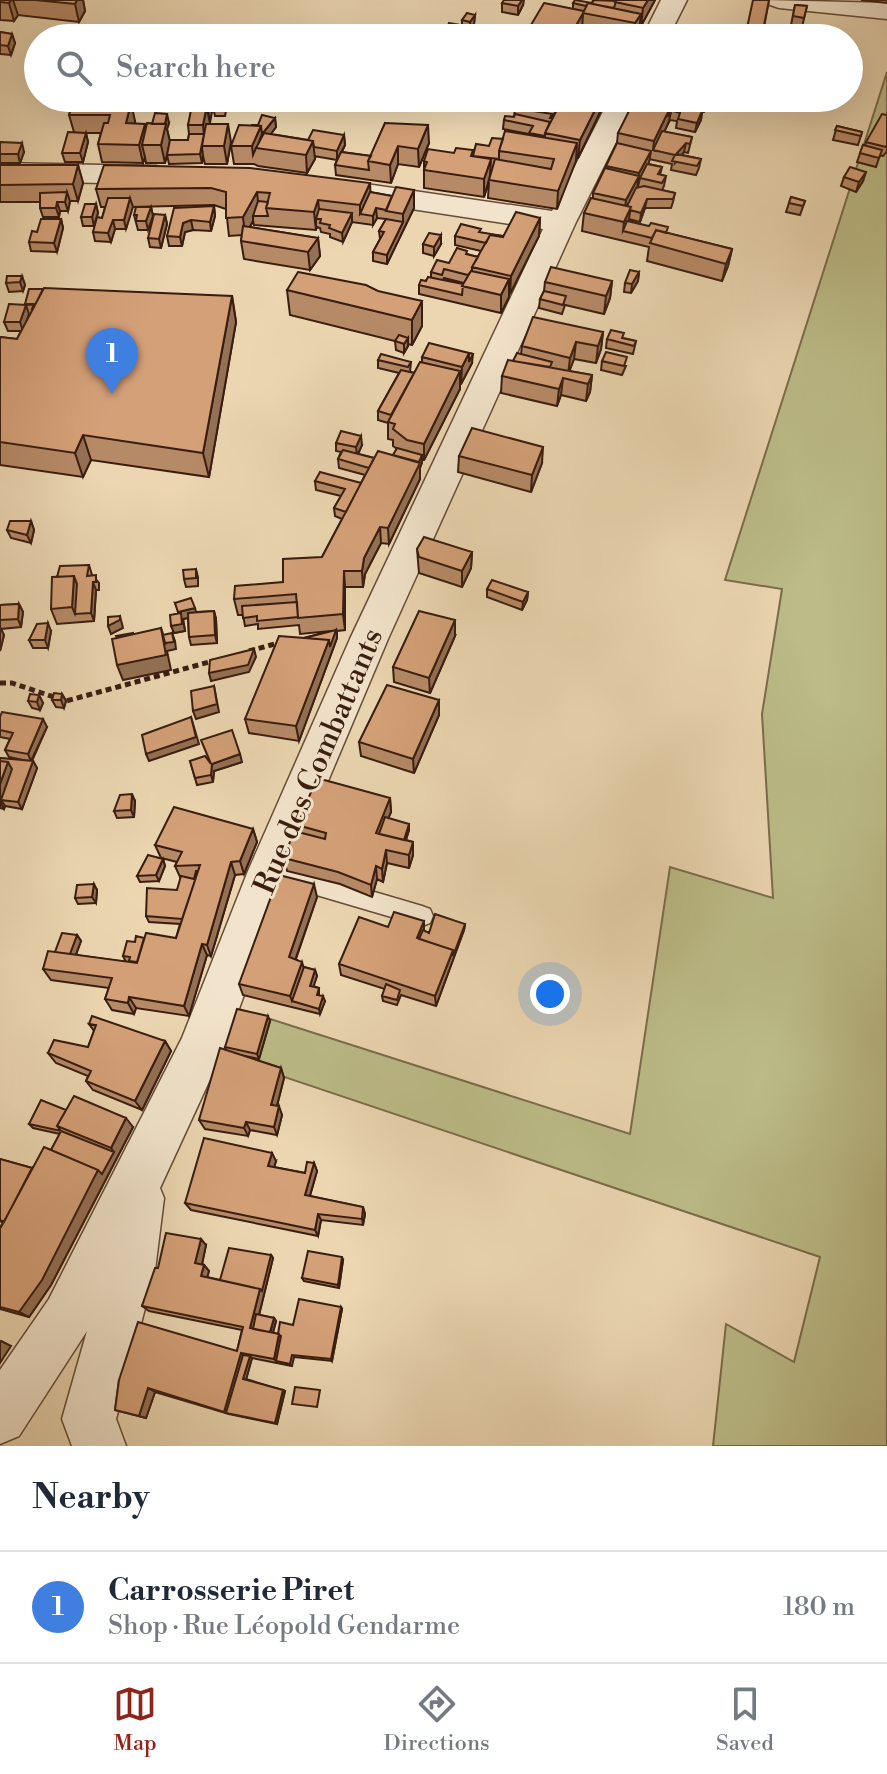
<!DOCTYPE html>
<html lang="en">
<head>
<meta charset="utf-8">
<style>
	body { margin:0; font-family:"Libre Bodoni",serif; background:#f2f2f3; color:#1f2937 }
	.you { position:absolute; left:550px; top:994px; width:28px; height:28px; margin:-20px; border:6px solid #fff; border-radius:50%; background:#1a73e8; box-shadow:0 0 0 12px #1a73e833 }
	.badge { display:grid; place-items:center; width:52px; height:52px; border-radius:50%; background:#8f2418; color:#fff; font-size:26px; font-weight:700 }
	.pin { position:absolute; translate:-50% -66px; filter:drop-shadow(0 2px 4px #0008) }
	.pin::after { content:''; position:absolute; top:42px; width:28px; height:24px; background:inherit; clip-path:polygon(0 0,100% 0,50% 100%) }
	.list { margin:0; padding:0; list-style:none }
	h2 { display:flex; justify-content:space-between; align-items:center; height:104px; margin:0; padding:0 32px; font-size:34px }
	h2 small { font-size:26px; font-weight:400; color:#747a83 }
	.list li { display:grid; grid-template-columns:52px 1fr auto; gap:24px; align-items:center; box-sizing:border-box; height:112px; padding:0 32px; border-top:2px solid #e0e1e3 }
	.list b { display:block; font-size:30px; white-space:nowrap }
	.list p { margin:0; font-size:26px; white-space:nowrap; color:#747a83 }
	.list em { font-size:26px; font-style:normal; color:#747a83 }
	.icon { flex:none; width:44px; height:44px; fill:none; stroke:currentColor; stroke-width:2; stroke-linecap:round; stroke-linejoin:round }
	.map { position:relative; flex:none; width:887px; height:1446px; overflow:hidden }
	.search { position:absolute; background:#fff; box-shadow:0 8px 32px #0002; left:24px; right:24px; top:24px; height:88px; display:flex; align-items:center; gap:20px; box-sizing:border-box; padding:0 28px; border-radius:44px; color:#747a83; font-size:30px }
	.sheet { height:216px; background:#fff }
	nav { display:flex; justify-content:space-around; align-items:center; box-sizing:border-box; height:112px; border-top:2px solid #e0e1e3; background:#fff; font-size:22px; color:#747a83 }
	nav a { display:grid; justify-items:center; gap:4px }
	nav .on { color:#8f2418 }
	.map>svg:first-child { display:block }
	.green { fill:#bcbc88; stroke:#7a6c4c; stroke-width:2 }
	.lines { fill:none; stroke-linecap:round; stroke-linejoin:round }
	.lane-casing { stroke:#664b38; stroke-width:3 }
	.street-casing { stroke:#664b38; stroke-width:3 }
	.path { stroke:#391d10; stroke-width:5; stroke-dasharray:6 4; stroke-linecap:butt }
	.lane { fill:#f2e4cc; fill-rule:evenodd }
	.street { fill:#f2e4cc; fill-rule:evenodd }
	.wall { fill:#b68a67; stroke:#391d10; stroke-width:2; fill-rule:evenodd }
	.shaded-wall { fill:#947054; stroke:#391d10; stroke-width:2 }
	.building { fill:#d4a078; stroke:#391d10; stroke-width:2 }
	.labels { text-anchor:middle; stroke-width:6; stroke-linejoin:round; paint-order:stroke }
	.street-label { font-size:30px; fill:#391d10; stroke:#f2e4cc }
</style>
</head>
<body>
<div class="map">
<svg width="887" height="1446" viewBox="0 0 887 1446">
	<rect width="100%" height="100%" fill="#ebd6b1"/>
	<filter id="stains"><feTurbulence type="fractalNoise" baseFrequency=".0025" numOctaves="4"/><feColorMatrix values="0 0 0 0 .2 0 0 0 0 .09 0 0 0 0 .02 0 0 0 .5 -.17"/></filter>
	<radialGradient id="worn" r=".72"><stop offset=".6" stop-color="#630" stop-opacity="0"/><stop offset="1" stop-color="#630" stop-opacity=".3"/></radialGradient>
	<path class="green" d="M887 72V1446H713L726 1324 794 1362 820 1257 225 1057 239 1009 630 1134 670 867 773 898 762 714 782 589 725 580Z"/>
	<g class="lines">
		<g class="lane-casing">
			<path id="lane" d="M269 861 422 906 430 909 433 916 430 923 422 926 269 881 261 878 258 871 261 864Z"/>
		</g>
		<g class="street-casing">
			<path id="street" d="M661 0H687L668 38H642Z
				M766 0 887 3V19L779 8 770 5Z
				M610 98H638L576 222 388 639 290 871 224 1049 160 1188 164 1198 155 1270 116 1419 126 1446H72L62 1419 87 1331 19 1436 0 1444V1370L49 1299 182 1038 248 871 350 639 543 229 359 201 349 199 344 192 349 185 359 183 552 211Z
				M0 163 156 166 166 169 171 175 166 181 156 184 0 181Z"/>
		</g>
		<path class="path" d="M249 651 282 642
			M0 683H12L66 701 213 661"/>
		<use href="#lane" class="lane"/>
		<use href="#street" class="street"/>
	</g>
	<path class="wall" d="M0 0H83L85 11 79 22 18 15 14 21 0 20Z
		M593 0H655L641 26H639V31L610 37 582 31 578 38H527L528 30 573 9V3H592Z
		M769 0 762 38H741H745L747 28Z
		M861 0H887V3Z
		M502 3 523 5 518 15 502 12Z
		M795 5 807 6 802 27 791 25Z
		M475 15 474 24 472 27 477 28 476 38 446 37 447 28 462 26V20Z
		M0 32 12 34 15 43 11 55 0 54Z
		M205 98V102H211L212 111 209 124 231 142 227 164H205L203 156 202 163 169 164 167 155 188 140 189 134 188 125 196 105Z
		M552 98H604V104L599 115 578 158H576L557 209 488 198 489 182 484 197 424 188V161L454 153 473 150V156L503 139 529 134 503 129 504 120 514 117 515 108 551 100Z
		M637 98H679L675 105 686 108 688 98H719L718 102 708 99 707 107 704 112H702L701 120 695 132 676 128 677 121 670 120 664 132 692 137 688 153 684 152 682 155 701 159 699 168 696 175 671 170 672 164 649 159V164L662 167 660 175 666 176 664 186 662 190 675 193 673 202 671 208H645L640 222 629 219V221L667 233 732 249 728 266 722 281 647 261 649 247 582 231 584 213 593 198V193L617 143 618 133 637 101Z
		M225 102 226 111 225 116H215L213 107Z
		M73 103 135 121V123L146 130 169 123 167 129 170 142 165 163H146L145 157 143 163 102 162 98 144 101 133H86L88 142 83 162H65L62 153 74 132 69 115Z
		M887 115V151L883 156 880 155 876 167 857 162 863 145 865 146 866 142Z
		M275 118 276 127 271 134 308 140 344 135 345 145 342 152 371 156 385 123 429 143 419 167 398 164 391 183 336 175 335 165 337 160 314 156 315 159 307 173 258 166 254 164H234L231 146 258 125Z
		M837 126 862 132 858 145 833 140Z
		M0 142 24 152 20 163H0Z
		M0 165H78L83 183 78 201H70L68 211H60L59 217H43L40 208V202H0Z
		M844 177 863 181 856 192 841 186Z
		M370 183V192L392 196 414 190V208L387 264 373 261V252L380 239 379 231 386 219 377 218 373 225 352 222 343 242 330 237V234L321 232 320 228 317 227 316 230 254 225 253 221 250 227 318 238 320 256 310 270 244 259 241 241 242 235 229 236 226 209 214 205 132 207 126 229H115L111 242 95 241 93 232 102 218 105 207H101L96 189Z
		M791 197 805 201 800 215 786 212Z
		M96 204 98 213 94 226H83L81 217Z
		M214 206 215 216 211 231 193 230 185 232 182 246H169L167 236Z
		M151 207 153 216 148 230H138L134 215Z
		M165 215 167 224 161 248 150 247 148 238Z
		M540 218 539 236 509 294V297L501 313 419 294V285L431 277V272L467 254 478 257 481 251 455 245V236L480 233 503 236ZM444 278 464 283 463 284 443 280Z
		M61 219 63 228 57 252 31 251 29 242 37 232Z
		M423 244H441L434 256 423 253Z
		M639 272 638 281 631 293 624 292 625 283Z
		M22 276 25 285 23 291 9 292 6 283Z
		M612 281 610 298 604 314 565 305 562 314 539 308 540 299 544 291 545 282Z
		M287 290 422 301V326L412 345 408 344V346L404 353 396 350 395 341 290 315Z
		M232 296 236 322 209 477 91 460 83 477 0 465V337L17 339 21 331H8L4 322 25 305Z
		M603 332 601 349 596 363 574 359 569 371 592 375 590 392 586 401 561 395 557 406 501 393 502 376 521 354 522 346Z
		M623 338 636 341 633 354 606 348 607 339Z
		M422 357 472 363 461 384H460V389L424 460H422L420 468V479L389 544 381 543 365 574 363 587H345V630L337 631V638L299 741 249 733 245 719 304 638 331 631 300 634 299 625 258 629V624L245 626 243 615H238L234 599 283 582 322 557 342 519 335 516 334 508 341 496 316 490 315 481 361 483 365 475 339 468 338 459 341 452 336 451V443L362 445 358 454 374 458 393 455 397 449 393 446V440L388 439V423L378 420V411L399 373 378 368V360L411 362 410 372 414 373 422 362Z
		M602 361 626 366 622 375 601 370Z
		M459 456 542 463 531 492 458 472Z
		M31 521 34 530 31 543 11 538 7 530Z
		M417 549 472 552 471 568 462 587 419 573Z
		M89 565 92 575 99 583V590H96L94 621 57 624 51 609 57 577Z
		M196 569 198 577V586L186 587 184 579Z
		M487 589 528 592 527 600 522 610 487 597Z
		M175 603 196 612 214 611 216 619 217 643 191 645 189 637 188 618 183 619 185 631 174 633 179 613Z
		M19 604 23 612 21 627 1 629 4 635 0 651V605Z
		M51 631 48 648H33L29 640Z
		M455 636 430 693 394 682 393 667Z
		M62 694 66 701 64 708 56 707 52 700Z
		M39 695 43 703 40 710 32 708 28 701Z
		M439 700V715L414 773 361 756 359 742Z
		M0 717 47 727 32 761H33L37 768 22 809 5 806 4 809 0 808V758L27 761 9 757 5 750 10 739 0 737Z
		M190 761 209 762H242L214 771 213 782 197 785Z
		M390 798 391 812 388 818 409 830 406 840 413 842V855L409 868 387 863 383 882 377 879 372 897 340 884 287 871 284 858 298 832 297 825Z
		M135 801 134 817 117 818 114 811Z
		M253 829 257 842 244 874 235 875 211 956 207 955 189 1016 136 1008 134 1014 112 1010 105 999 109 988 51 980 43 969 55 952 77 935 81 941 76 955 126 962 123 956 135 942 144 938H176L180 924 149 922 146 916 177 890 181 879 175 866 177 862 161 858 155 845Z
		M163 859 165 866 159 881 140 882 137 876Z
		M97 890 96 903 78 904 75 898Z
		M317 897 296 959 304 967 315 970 317 976 313 986 319 988V995L325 1001 320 1014 243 995 239 984Z
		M424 921V931L429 933 465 924 464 930 436 1006 401 995 397 1005 383 1001 382 996 385 989 341 975 339 964 388 927Z
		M270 1021 259 1059 240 1055 281 1068 284 1078 277 1106 282 1115 277 1135 250 1130 248 1136 205 1129 199 1120 226 1050 225 1047Z
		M89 1024 165 1041 171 1051 142 1110 93 1090 86 1081 88 1076 56 1063 48 1053 88 1047 94 1031Z
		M66 1110 133 1127 51 1285 29 1317 0 1309V1227L3 1223 0 1221V1159L32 1168 51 1150 60 1134 33 1128 29 1124Z
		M276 1161 274 1167 305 1173 314 1163 317 1171 310 1196 363 1207 365 1214 363 1225 321 1220 318 1236 191 1210 185 1203Z
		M206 1245 202 1264 204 1265 209 1271 207 1277 220 1280 271 1255 273 1258 259 1315 274 1318 276 1321 273 1333 278 1334 293 1325 342 1309 332 1361 294 1357 292 1366 252 1358 246 1379 285 1391 277 1424 229 1414 155 1392 146 1418 115 1410 119 1380 237 1351 242 1330 149 1311 142 1306 158 1268Z
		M343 1260 339 1288 304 1281 302 1278Z"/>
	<path class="shaded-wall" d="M11 0H13L18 15 14 21 9 3Z
		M77 0H83L85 11 79 22 75 4Z
		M522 0H524L523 5 518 15V6Z
		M648 0H655L641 26 643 8Z
		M583 13 582 31 578 38H569Z
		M641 14 639 31 634 38H631L634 32 635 23Z
		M475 15 474 24 470 31V22Z
		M12 34 15 43 11 55 8 46Z
		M601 98H604V104L578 158 580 140Z
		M673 98H679L672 111 670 110Z
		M211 102 212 111 210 123 208 114Z
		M131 103 135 121 130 141 126 123Z
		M207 105 210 123 205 146 203 125Z
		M670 108 668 117 671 112 669 121 656 151 653 150 654 141Z
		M702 111 701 120 695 132 697 123Z
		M167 114 169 123 167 129 170 142 165 163 161 145Z
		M275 118 276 127 264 143 262 134Z
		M145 124 148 141 142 145 145 157 143 163 139 145Z
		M228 124 231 142 227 164 224 146Z
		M428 125 429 143 419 167 418 149Z
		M261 126 264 143 256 148 253 155 252 146Z
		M86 133 88 142 83 162 80 153Z
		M344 135 345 145 337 160V151Z
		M313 141 315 159 307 173 306 155Z
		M22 143 24 152 20 163 18 154Z
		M577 143 576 161 557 209 558 191Z
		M686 143 684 152 675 163 676 154Z
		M398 146V164L391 183 390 165Z
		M202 147 203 156 202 163 200 154Z
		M651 151 648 168 640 178 637 191 639 173Z
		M491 159 490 176 484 197V179Z
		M78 165 83 183 78 201 73 184Z
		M866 172 863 181 856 192 859 182Z
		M639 176 636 194 625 208 626 200Z
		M370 183 371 201 360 214V205Z
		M414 190V208L387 264V255L403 222V214Z
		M67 192 70 201 68 211 65 202Z
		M257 192 259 210 253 216V221L245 235 243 217Z
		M130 198 133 207 126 229 124 220Z
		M647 199 645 208 640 222 641 213Z
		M318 200 320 218 316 219V230L314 212Z
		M57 202 60 211 59 217 56 208Z
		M96 204 98 213 94 226 92 217Z
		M214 206 215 216 211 231 210 222Z
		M151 207 153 216 148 230 146 221Z
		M631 207 628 224 623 231 624 222Z
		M376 208 377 218 373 225V216Z
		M352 213V222L343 242 342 233Z
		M165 215 167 224 161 248 159 239Z
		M540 218 539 236 510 294 511 276Z
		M61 219 63 228 57 252 54 243Z
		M113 220 115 229 111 242 108 233Z
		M191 220 193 230 185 232 182 246 180 237 183 223Z
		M441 235V244L434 256V247Z
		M318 238 320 256 310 270 308 252Z
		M732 249 728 266 722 281 726 264Z
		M639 272 638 281 631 293 632 284Z
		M22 276 25 285 23 291 20 282Z
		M509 279V297L501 313V295Z
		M612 281 610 298 604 314 606 296Z
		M232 296 236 322 209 477 203 453Z
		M422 301V326L412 345V320Z
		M26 305 29 314 23 331 20 322Z
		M603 332 601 349 596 363 598 346Z
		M408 338V346L404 353V344Z
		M576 342 574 359 568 375 570 358Z
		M469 353 473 354 472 363 461 384 462 367Z
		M460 371V389L424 460V444Z
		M592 375 590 392 586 401 588 384Z
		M563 378 561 395 557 406 559 389Z
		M83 435 91 460 83 477 75 453Z
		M361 436 362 445 357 456 356 447Z
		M543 447 542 463 531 492 532 475Z
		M422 455V463L420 468V479L389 544 388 528Z
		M31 521 34 530 31 543 27 535Z
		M380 527 381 543 365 574 363 587 362 571 364 558Z
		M472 552 471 568 462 587V571Z
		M344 571 345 587V630L343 614Z
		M74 576 80 592 75 614 72 607Z
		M93 582 96 590 94 621 91 613Z
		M528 592 527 600 522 610 523 602Z
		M19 604 23 612 21 627 18 619Z
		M195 608 197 616 183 619 185 631 174 633 171 626 181 620 178 612Z
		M214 611 216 619 217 643 215 635Z
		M120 616 123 628 111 634 108 626Z
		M455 620V636L430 693 429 678Z
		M48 623 51 631 48 648 45 640Z
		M0 627 4 635 0 651Z
		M161 628 166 643 172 633 175 641 176 649 167 651 171 670 123 680 117 665Z
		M336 630 337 638 299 741 296 726 329 640Z
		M254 649 256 657 249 672 211 681 209 673Z
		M214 686 219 712 196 719 193 711Z
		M62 694 66 701 64 708 61 700Z
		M39 695 43 703 40 710 37 702Z
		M439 700V715L414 773 413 759Z
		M191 717 199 744 149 761 146 754Z
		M43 719 47 727 31 761 28 754Z
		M240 754 242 762 214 771 213 782 211 775 212 764Z
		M33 761 37 768 22 809 18 802Z
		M8 762 16 776 1 800 5 806 4 809 0 802V784Z
		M132 794 135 801 134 817 131 810Z
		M390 798 391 812 379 841 376 833Z
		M409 824V830L402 852V846Z
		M253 829 257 842 244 874 240 861Z
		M413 842V855L409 868V855Z
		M386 850 387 863 383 882 382 869Z
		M163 859 165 866 159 881 156 875Z
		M231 862 235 875 211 956 207 945Z
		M376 866 377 879 372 897 371 885Z
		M94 884 97 890 96 903 92 897Z
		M314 884 317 897 292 969 289 957Z
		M424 921V933L420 944 417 938Z
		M465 924 464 930 436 1006 435 996 453 950Z
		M77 935 81 941 73 962 69 956Z
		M202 944 207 955 189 1016 184 1006Z
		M302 962 305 973 292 1001 290 996Z
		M315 970 317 976 312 991 310 986Z
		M323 996 325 1001 320 1014 319 1009Z
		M129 997 136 1008 134 1014 128 1003Z
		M268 1016 270 1021 259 1059 257 1054Z
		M165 1041 171 1051 142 1110 135 1101Z
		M281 1068 284 1078 275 1113 271 1105Z
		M279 1106 282 1115 277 1135 274 1127Z
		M126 1118 133 1127 51 1285 29 1317 19 1312 98 1170 114 1152 111 1148Z
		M246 1122 250 1130 248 1136 244 1128Z
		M272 1153 276 1161 272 1174 268 1166Z
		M314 1163 317 1171 308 1202 305 1195Z
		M363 1207 365 1214 363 1225 362 1219Z
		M318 1214 321 1220 318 1236 315 1230Z
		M201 1239 206 1245 201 1269 195 1263Z
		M271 1255 273 1258 255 1331 250 1328 260 1289Z
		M342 1257 343 1260 339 1288 338 1285Z
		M204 1265 209 1271 206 1282 201 1276Z
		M341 1307 342 1309 332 1361 331 1359Z
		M274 1318 276 1321 272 1336 270 1334Z
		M279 1334 283 1338 276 1361 274 1359Z
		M1 1341 11 1346 0 1363V1343Z
		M241 1353 246 1357 229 1414 224 1412Z
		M250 1356 252 1358 246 1380 243 1379Z
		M148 1388 155 1392 146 1418 139 1416Z
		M283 1390 285 1391 277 1424 275 1423Z"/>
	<path class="building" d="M0 0H11L9 3 0 2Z
		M35 0H77L75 4Z
		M504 0H522L518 6 502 3Z
		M575 0 592 3 594 0 616 1 614 8 588 3 586 6 573 3Z
		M616 0H648L643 8 615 2Z
		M753 0H769L763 30 747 28Z
		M544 3 584 11 588 3 641 14 635 23 583 13 569 38H564L528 30Z
		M795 5 807 6 804 18 793 16Z
		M467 13 475 15 470 22 462 20Z
		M449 23 477 28 474 34 447 28Z
		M614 28 634 32 631 38H609Z
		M0 32 12 34 8 46 0 45Z
		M510 35 524 38H508Z
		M198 98H203L202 102H211L208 114 207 105H196Z
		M518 98H540L551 100 552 98H563L552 118H550L552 114 515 108Z
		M563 98H601L580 140 545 133Z
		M655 98H673L671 102Z
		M688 98H708L706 103 687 99Z
		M215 99 225 102 224 107H213Z
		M634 101 670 108 654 141 618 133Z
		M73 103H131L126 123 145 124 139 145 98 144 104 123H108L110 115H69Z
		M192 105H207L203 125H188Z
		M672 105 702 111 697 123 678 119 680 113 670 110Z
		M155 113 167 114 165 124H152Z
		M515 114 550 122 545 133V136L529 133 533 126 504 120 505 116 514 117Z
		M882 114 887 115V145L886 147 866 142Z
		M262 115 275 118 262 134 258 144 262 134 261 126 251 125H258Z
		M147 123 166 124 161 145H142Z
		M385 123 428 125 418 149 398 146 390 165 368 161Z
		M206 124H228L224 146H202Z
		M239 125 261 126 252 146H231Z
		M837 126 862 132 861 136 835 130Z
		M313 130 344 135 337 151 314 147 313 141 308 140Z
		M505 131 577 143 558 191 489 180 495 159 551 169 554 159 499 151Z
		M662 131 692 137 690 144 686 143 676 154 701 159 697 166 672 161 675 155 653 150Z
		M68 132 86 133 80 153H62Z
		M264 133 313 141 306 155 256 148Z
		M189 134H204L200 154 167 155 170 140H188Z
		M492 138 503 139 499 151V159L473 156 476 144 489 146Z
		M0 142 22 143 18 154H0Z
		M617 143 651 151 639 173 606 166Z
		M863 145 882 150 879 158 860 153Z
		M456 148 473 150 471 156 491 159 484 179 424 170 427 162 424 161 428 149 454 153Z
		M341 152 371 156 368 161 369 170 335 165Z
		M647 164 662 167 658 174 666 176 662 183 640 178Z
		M0 165H78L73 184 0 185Z
		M104 165 250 168 370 183 360 205 318 200 314 212 266 208 270 193 257 192 243 217 226 218V192L211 188 96 189Z
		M850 167 866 172 859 182 844 177Z
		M605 168 639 176 626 200 593 193Z
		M644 186 675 193 673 199H647L641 213 630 210 631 207 627 206 636 188Z
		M396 187 414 190 403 214 386 211Z
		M67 192 65 202H57L56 208H40V193Z
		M370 192 392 196 386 210 376 208 373 216 360 214Z
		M791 197 805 201 803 206 789 203Z
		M108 198H130L124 220H113L108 233 93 232 97 217 102 218Z
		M591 198 631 207 624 222 584 213Z
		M258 201 268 202 266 208 268 216H253Z
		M85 204H96L92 217H81Z
		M214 206 210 222 191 220 183 223 180 237 167 236 174 208Z
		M136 207H151L146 221H136L137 215H134Z
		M319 209 352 213 342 233 329 228 330 225 320 223 321 219H316Z
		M516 212 540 218 511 276 472 267 490 235 503 237Z
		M154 214 165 215 159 239 148 238Z
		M41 219H61L54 243 29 242 32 231 37 232Z
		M386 219 403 222 387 255 373 252 384 232 379 231Z
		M627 221 649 226 651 223 668 227 666 233 656 230 652 238 623 231Z
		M461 224 481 229 479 232 503 236V237L490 235 486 243 455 236Z
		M243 226 318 238 308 252 241 241Z
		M656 230 732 249 726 264 650 243Z
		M429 233 441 235 434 247 423 244Z
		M457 248 467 251 466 254 478 257 472 267V271H471L468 275 444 269 442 275 431 272 437 260 449 263Z
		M551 267 612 281 606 296 545 282Z
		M630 270 639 272 632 284 625 283Z
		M471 271 509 279 501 295 462 286Z
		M298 272 366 285 378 291 422 301 412 320 287 290Z
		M7 276H22L20 282 6 283Z
		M428 277 463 284 462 295 419 285 421 280 426 281Z
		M44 288 232 296 203 453 83 435 75 453 0 442V337L17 339Z
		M29 289H43L33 309H32L34 304H25Z
		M544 291 566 296 563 305 540 299Z
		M9 304 26 305 20 322H4Z
		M533 317 603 332 598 346 576 342 570 358 522 346Z
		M611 330 624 333 622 338 636 341 634 346 607 339Z
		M399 335 408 338 404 344 395 341Z
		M429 343 469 353 462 367 422 357Z
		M433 344 473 354 469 362V353Z
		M606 352 627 357 624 366 602 361Z
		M517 353 552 362 550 367 513 361Z
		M381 354 411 362 408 367 378 360Z
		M508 360 592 375 588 384 563 378 559 389 502 376Z
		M420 362 460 371 424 444 407 440 393 429 395 424 388 422Z
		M401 370 414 373 391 415 378 411Z
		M472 428 543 447 532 475 459 456Z
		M341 431 361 436 356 447 336 443Z
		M397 448 422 455 419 462 393 455Z
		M343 450 374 458 369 468 338 459Z
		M378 451 420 463 388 528 380 527 364 558 362 571H344L343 614 298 618 296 594 234 599 235 586 283 582V559L322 557Z
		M320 472 361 483 346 512 334 508 345 489 315 481Z
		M10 521H31L27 535 7 530Z
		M424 537 472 552 462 571 419 557 417 549Z
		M89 565 87 576 96 575V582H93L91 613 75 614 77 584 74 576 57 577 60 566Z
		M196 569V578L184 579 183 570Z
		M74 576 72 607 51 609 52 577Z
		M492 580 528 592 523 602 487 589Z
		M191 598 195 608 178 612 175 603Z
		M297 602 298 617 257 621V616L243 618 242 606Z
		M19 604 18 619 0 620V605Z
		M214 611 215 635 189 637 188 613Z
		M419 611 455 620 429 678 393 667Z
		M181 613 182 624 171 626 170 615Z
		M120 616V620L108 626V617Z
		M48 623 45 640H29L37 624Z
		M161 628 166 655 117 665 112 639Z
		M336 630 330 647 329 640 304 638Z
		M133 633V634L117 638 116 636Z
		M172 633 174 642 165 643 163 635Z
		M279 636 329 640 296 726 245 719Z
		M254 649 248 665 209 673 210 660Z
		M387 685 439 700 413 759 359 742Z
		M214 686 217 704 193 711 191 691Z
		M54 693 62 694 61 700H52Z
		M30 694 39 695 37 702 28 701Z
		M2 712 43 719 28 754 5 750 13 733 0 730V717Z
		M191 717 196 737 146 754 142 735Z
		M232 730 240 754 212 764 211 775 195 778 190 761 205 756 211 764 201 740Z
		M0 758 33 761 18 802 1 800 12 769 8 762 0 761Z
		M0 761 8 762 0 784Z
		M317 778 390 798 376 833 413 842 409 855 386 850 382 869 376 866 371 885 338 872 284 858 294 831 325 839 326 833 297 825Z
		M132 794 131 810 114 811 120 795Z
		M174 807 253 829 240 861 231 862 207 945 202 944 184 1006 129 997 128 1003 105 999 112 978 43 969 48 951 137 963 146 933 176 938 200 865 175 866 182 852 155 845Z
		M385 817 409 824 404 840 379 834Z
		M148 855 163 859 156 875 137 876Z
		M196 871H198L182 919 146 916 147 888 177 890 181 876 194 879Z
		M279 875 314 884 289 957 302 962 290 996 239 984Z
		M94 884 92 897 75 898 77 885Z
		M394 912 424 921 417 938 453 950 435 996 339 964 359 917 388 927Z
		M435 914 465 924 453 956V950L419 939 423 930 429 933Z
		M62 933 77 935 70 954 55 952Z
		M136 936 144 938 137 962 129 961 130 957 123 956 127 941 135 942Z
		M304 967 315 970 310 986 319 988 317 995 323 996 319 1009 292 1001Z
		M386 984 400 990 397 1000 382 996Z
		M237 1009 268 1016 257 1054 225 1047Z
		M92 1016 165 1041 135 1101 86 1081 91 1071 48 1053 54 1040 88 1047 96 1025 89 1024Z
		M220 1048 281 1068 271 1105 279 1106 274 1127 246 1122 244 1128 199 1120Z
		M74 1096 126 1118 111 1148 57 1126Z
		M41 1100 66 1110 57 1126 61 1131 29 1124Z
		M61 1131 114 1152 102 1174 98 1170 51 1150Z
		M204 1138 272 1153 268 1166 305 1173 307 1162 314 1163 305 1195 363 1207 362 1219 318 1214 315 1230 185 1203Z
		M44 1147 98 1170 42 1280 19 1312 0 1307V1227H1Z
		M0 1159 32 1168 4 1222 0 1220Z
		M166 1233 201 1239 195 1263 204 1265 201 1276 260 1289 250 1328 279 1334 274 1359 241 1353 224 1412 148 1388 139 1416 115 1410 119 1380 138 1322 237 1351 243 1327 142 1306 155 1268H158Z
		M229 1248 271 1255 262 1291 260 1289 220 1280Z
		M308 1251 342 1257 338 1285 302 1278Z
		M299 1299 341 1307 331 1359 292 1355 290 1364 276 1361 281 1336 278 1334 280 1322 293 1325Z
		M256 1314 274 1318 270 1332 253 1329Z
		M243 1355 250 1356 243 1379 283 1390 275 1423 226 1413Z
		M295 1387 320 1390 317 1407 292 1404Z"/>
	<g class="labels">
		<g class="street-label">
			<text transform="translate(318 761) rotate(-67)" y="10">Rue des Combattants</text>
		</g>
	</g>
	<rect width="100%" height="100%" filter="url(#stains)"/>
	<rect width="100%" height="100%" fill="url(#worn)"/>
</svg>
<div class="you"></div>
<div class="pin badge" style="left:112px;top:394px;background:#3f7fe0">1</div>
<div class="search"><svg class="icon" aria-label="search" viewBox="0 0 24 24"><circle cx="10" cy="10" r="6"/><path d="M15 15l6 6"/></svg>Search here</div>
</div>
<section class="sheet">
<h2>Nearby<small></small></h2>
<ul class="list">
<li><span class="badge" style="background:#3f7fe0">1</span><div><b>Carrosserie Piret</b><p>Shop · Rue Léopold Gendarme</p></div><em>180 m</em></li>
</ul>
</section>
<nav>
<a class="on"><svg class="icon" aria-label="map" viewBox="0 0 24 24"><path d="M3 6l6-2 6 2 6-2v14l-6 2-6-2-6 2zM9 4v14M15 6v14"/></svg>Map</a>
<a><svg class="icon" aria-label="directions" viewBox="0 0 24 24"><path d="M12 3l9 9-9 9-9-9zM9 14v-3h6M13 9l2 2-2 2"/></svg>Directions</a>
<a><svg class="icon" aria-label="saved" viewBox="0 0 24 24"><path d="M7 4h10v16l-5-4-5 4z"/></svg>Saved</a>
</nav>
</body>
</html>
